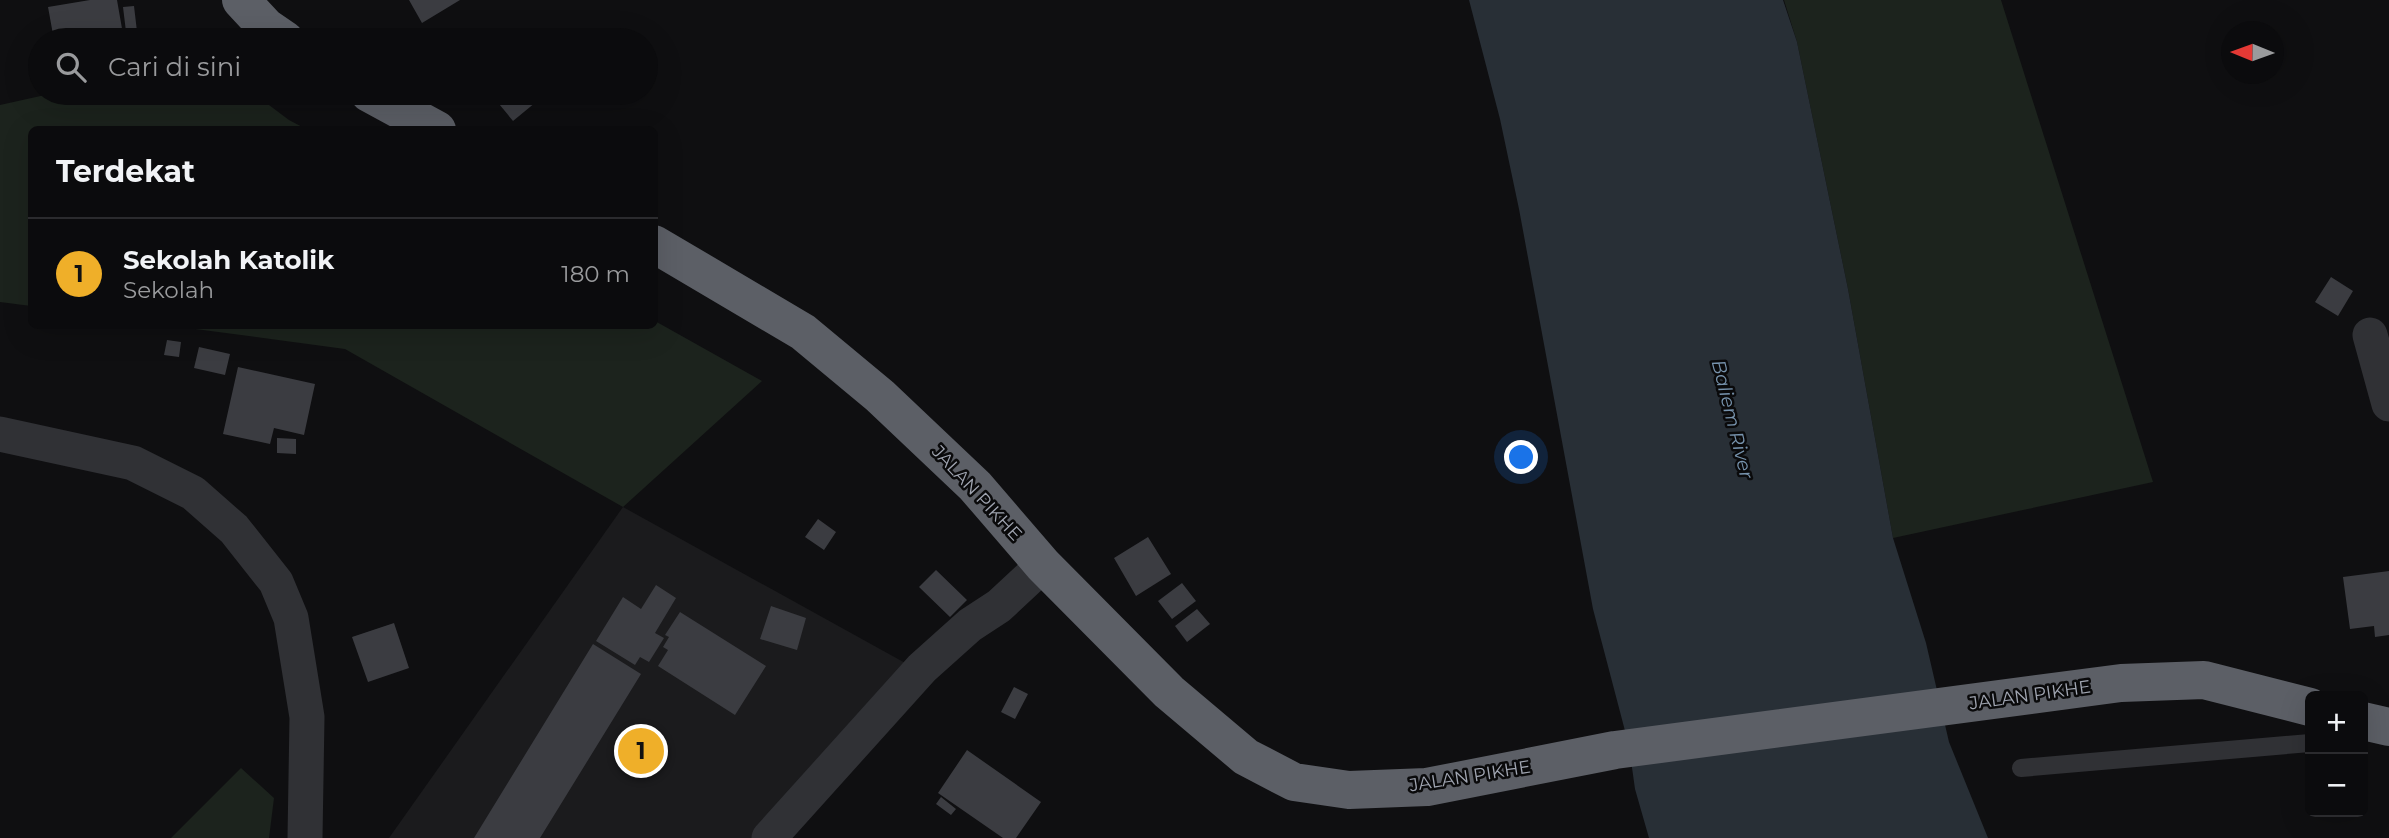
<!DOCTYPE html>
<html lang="id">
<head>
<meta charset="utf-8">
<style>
	body { margin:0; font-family:Montserrat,sans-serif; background:#19191b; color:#f1f3f6 }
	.controls { position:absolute; right:21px; bottom:21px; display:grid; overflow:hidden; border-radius:10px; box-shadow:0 7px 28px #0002 }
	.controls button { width:63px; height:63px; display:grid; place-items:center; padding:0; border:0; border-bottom:2px solid #2b2b2e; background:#0b0b0d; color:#f1f3f6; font:35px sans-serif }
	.compass { position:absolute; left:2221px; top:21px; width:63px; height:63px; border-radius:50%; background:#0b0b0d; box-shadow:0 7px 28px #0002; rotate:271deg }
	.you { position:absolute; left:1522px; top:458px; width:24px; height:24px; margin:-18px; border:5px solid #fff; border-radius:50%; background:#1a73e8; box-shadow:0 0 0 10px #1a73e833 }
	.badge { display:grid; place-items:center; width:46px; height:46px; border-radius:50%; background:#efaf29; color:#111; font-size:23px; font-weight:700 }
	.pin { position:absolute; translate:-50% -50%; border:4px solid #fff; box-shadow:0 2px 7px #0006 }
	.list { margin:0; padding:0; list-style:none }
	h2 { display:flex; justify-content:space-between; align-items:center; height:91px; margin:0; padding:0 28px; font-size:30px }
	h2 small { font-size:23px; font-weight:400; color:#9a9b9d }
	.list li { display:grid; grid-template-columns:46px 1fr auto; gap:21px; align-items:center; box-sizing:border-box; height:112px; padding:0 28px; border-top:2px solid #2b2b2e }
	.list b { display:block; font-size:26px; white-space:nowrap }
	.list p { margin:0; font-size:23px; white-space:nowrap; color:#9a9b9d }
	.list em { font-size:23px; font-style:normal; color:#9a9b9d }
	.icon { flex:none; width:38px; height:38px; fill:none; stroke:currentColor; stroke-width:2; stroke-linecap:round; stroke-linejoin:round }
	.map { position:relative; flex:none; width:2389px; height:838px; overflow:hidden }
	.search { position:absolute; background:#0b0b0d; box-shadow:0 7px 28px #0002; left:28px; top:28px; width:630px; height:77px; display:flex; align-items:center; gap:18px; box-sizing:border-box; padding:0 24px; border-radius:38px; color:#9a9b9d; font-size:26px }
	.panel { position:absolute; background:#0b0b0d; box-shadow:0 7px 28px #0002; left:28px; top:126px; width:630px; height:203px; border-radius:10px }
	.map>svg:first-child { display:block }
	.built { fill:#1b1b1d }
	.green { fill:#1c231d }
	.water { fill:#282f36 }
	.building { fill:#3b3c41 }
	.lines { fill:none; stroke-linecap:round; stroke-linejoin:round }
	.lane { stroke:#303135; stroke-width:18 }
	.street { stroke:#303135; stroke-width:35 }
	.highway { stroke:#5c5f66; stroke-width:38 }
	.labels { text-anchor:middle; stroke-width:5; stroke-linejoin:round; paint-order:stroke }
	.street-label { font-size:18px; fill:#a0a5b1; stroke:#0a0a0b }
	.water-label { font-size:19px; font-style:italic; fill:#7793ad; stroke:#0a0a0b }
</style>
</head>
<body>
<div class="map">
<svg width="2389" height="838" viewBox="0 0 2389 838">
	<rect width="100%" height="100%" fill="#0f0f11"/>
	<path class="built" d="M623 507 907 664 756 838H389Z"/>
	<path class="green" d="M1784 0H2001L2153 482 1893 538 1848 289 1797 42Z
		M54 93H253L289 120 306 129 32 130 31 306 0 302V105Z
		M655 321 762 381 623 507 345 349 173 326H654Z
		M241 768 274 798 269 838H171Z"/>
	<path class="water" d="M1469 0H1783L1797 42 1848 289 1893 538 1926 643 1949 742 1988 838H1649L1635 789 1629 746 1593 609 1519 209 1500 119Z"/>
	<path class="building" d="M90 0H117L124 40H54L48 7Z
		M409 0H460L422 23Z
		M134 6 138 40H127L123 7Z
		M490 93H547L513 121Z
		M2331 277 2353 291 2338 316 2315 302Z
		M167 340 181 342 179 357 164 355Z
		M199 347 230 354 225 375 194 368Z
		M238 367 315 384 304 435 274 428 270 444 223 434Z
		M277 438 296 439V454L277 453Z
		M818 519 836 532 824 550 805 537Z
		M1148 537 1171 574 1136 596 1114 558Z
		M936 570 967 600 950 617 919 587Z
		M2389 571V635L2375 637 2374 626 2350 629 2343 577Z
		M1182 583 1196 601 1172 619 1158 601Z
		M656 585 676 598 655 633 664 638 649 662 640 657 635 665 596 641 623 597 641 609Z
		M771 606 806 618 797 650 760 639Z
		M1197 609 1210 624 1187 642 1175 626Z
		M680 612 766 666 735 715 658 666 668 650 663 647 669 637 665 635Z
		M394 623 409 668 368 682 352 637Z
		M593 644 641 674 540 838H474Z
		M1014 687 1028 694 1015 719 1001 712Z
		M967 750 1041 802 1016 838H1003L938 793Z
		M941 797 956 809 951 815 936 804Z"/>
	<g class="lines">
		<path class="lane" d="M2021 768 2310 743"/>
		<path class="street" d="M2370 335 2389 404
			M0 434 133 463 193 493 234 529 276 582 291 618 307 717 305 838
			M769 838 922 668 970 625 999 606 1043 565"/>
		<path class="highway" d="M241 0 266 27 285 40
			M369 93 437 130
			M654 244 803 332 880 396 975 486 1043 565 1169 692 1246 757 1294 782 1349 790 1427 787 1615 750 2121 683 2204 680 2310 707
			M2363 721 2389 727"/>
	</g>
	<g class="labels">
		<g class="street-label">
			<text transform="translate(977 493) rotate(47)" y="6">JALAN PIKHE</text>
			<text transform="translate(2030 695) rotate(-8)" y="6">JALAN PIKHE</text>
			<text transform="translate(1470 776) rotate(-9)" y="6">JALAN PIKHE</text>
		</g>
		<g class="water-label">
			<text transform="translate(1733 419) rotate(76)" y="7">Baliem River</text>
		</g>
	</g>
</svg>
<div class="controls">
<button>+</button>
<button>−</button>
</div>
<svg class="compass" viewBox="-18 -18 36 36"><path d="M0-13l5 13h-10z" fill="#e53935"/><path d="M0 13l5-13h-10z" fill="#9a9b9d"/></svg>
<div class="you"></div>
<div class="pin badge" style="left:641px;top:751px">1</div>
<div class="search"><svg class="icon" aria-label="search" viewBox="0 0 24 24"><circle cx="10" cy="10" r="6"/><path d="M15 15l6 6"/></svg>Cari di sini</div>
<section class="panel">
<h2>Terdekat<small></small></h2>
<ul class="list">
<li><span class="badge">1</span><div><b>Sekolah Katolik</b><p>Sekolah</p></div><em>180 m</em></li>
</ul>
</section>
</div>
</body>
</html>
